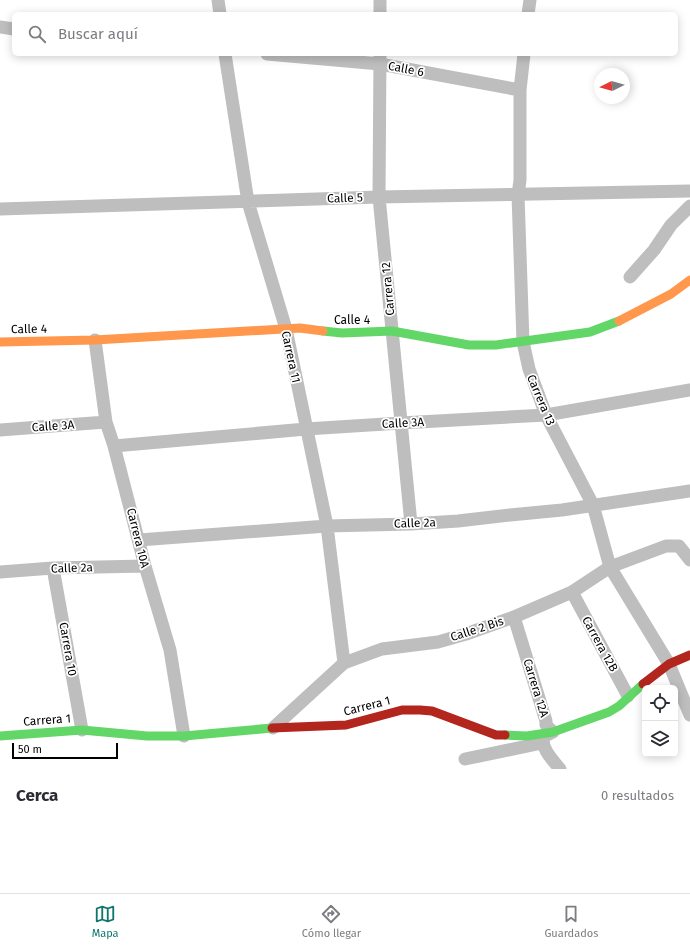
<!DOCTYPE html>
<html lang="es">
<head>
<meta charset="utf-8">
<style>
	body { margin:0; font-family:"Fira Sans",sans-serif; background:#f7f7f7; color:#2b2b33 }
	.controls { position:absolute; right:12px; bottom:12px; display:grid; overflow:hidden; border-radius:6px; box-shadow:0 2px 10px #0003 }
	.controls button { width:36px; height:36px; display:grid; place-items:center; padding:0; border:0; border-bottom:1px solid #e1e1e2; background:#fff; color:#2b2b33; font:20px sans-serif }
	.compass { position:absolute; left:594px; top:68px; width:36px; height:36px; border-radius:50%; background:#fff; box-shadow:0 2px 10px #0003; rotate:265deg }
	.scale { position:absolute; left:12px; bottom:10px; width:106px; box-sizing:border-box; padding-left:4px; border:2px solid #000; border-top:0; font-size:11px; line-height:14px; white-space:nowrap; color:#000; -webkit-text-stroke:3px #fff; paint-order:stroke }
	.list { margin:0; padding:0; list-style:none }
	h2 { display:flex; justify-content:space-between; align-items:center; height:52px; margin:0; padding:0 16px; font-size:17px }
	h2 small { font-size:13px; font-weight:400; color:#7c7c81 }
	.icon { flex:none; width:22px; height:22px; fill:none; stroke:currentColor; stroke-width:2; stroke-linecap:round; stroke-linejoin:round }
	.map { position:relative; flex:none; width:690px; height:769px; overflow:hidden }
	.search { position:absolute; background:#fff; box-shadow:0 2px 10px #0003; left:12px; right:12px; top:12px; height:44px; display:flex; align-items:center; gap:10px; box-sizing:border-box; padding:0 14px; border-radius:6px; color:#7c7c81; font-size:15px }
	.sheet { height:124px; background:#fff }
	nav { display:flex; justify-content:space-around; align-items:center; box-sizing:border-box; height:56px; border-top:1px solid #e1e1e2; background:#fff; font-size:11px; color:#7c7c81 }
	nav a { display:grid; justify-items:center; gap:2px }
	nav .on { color:#0f766e }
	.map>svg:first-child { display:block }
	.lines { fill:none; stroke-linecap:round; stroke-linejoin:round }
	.street { stroke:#bebebe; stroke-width:13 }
	.fast { stroke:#63d668; stroke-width:9 }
	.slow { stroke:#ff974d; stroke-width:9 }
	.jam { stroke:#b3261e; stroke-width:9 }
	.labels { text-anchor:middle; stroke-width:3.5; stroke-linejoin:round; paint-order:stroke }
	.street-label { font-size:12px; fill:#000; stroke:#fff }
</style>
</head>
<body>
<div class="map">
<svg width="690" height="769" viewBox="0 0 690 769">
	<rect width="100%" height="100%" fill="#fff"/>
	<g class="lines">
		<path class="street" d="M218 0 220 14
			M380 0V14
			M528 14 530 0
			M0 27 14 29
			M225 54 248 202 286 329 327 526 344 663
			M267 54 380 64 520 90
			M380 54 379 197 411 524
			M524 54 520 90V180L518 195 523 342 529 369 546 415 593 505 610 567 669 664 690 715
			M0 209 379 197 690 191
			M630 277 654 250 671 225 690 206
			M95 340 106 422 114 446 145 566 170 650 184 736
			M0 430 106 422
			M114 446 306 429 401 423 546 415 690 390
			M139 540 327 526 411 524 458 521 510 515 562 510 690 491
			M53 568 82 730
			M0 572 53 568 145 566
			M572 592 628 696
			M514 617 546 721V725L553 732 543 737C542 750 552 759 560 769
			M273 728 344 663 382 649 438 642 466 634 514 617 572 592 610 567 666 546H679L690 560
			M465 759 542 743"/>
		<path class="fast" d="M323 331 342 333 392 331 469 345H496L590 332 619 321
			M505 735 527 736 553 732 609 712 619 706 643 684
			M0 736 82 730 147 736H184L272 728"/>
		<path class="slow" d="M619 321 671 294 690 280
			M0 342 95 340 300 328 323 331"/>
		<path class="jam" d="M643 684 669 664 690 655
			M272 728 346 725 402 710H420L432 711 496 735H505"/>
	</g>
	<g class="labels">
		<g class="street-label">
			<text transform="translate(406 69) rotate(11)" y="4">Calle 6</text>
			<text transform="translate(345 198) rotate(-2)" y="4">Calle 5</text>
			<text transform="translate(388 289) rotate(-95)" y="4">Carrera 12</text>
			<text x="352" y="324">Calle 4</text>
			<text transform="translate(29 329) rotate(-1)" y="4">Calle 4</text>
			<text transform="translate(291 357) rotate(78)" y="4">Carrera 11</text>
			<text transform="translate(541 400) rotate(67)" y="4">Carrera 13</text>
			<text transform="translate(403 423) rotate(-3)" y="4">Calle 3A</text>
			<text transform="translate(53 426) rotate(-4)" y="4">Calle 3A</text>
			<text transform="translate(415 523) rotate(-2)" y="4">Calle 2a</text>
			<text transform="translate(138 538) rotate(76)" y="4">Carrera 10A</text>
			<text transform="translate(72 568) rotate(-2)" y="4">Calle 2a</text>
			<text transform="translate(477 629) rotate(-18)" y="4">Calle 2 Bis</text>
			<text transform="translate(600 644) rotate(61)" y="4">Carrera 12B</text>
			<text transform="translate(68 649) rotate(80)" y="4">Carrera 10</text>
			<text transform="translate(536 688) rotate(73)" y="4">Carrera 12A</text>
			<text transform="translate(367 706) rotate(-14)" y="4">Carrera 1</text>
			<text transform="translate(47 720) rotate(-4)" y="4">Carrera 1</text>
		</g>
	</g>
</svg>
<div class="controls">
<button><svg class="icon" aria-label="locate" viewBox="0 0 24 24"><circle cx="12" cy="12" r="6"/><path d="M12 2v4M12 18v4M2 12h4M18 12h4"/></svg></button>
<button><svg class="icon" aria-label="layers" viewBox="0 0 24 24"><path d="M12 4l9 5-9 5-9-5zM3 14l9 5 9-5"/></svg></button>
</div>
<svg class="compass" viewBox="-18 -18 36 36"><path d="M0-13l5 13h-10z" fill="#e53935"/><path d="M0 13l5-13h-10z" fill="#7c7c81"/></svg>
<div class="scale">50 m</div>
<div class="search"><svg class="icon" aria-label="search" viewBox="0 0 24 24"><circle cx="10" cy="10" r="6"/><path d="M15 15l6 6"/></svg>Buscar aquí</div>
</div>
<section class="sheet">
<h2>Cerca<small>0 resultados</small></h2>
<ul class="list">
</ul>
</section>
<nav>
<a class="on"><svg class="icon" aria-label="map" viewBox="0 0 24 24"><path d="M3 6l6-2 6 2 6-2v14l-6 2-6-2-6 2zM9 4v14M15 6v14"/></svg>Mapa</a>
<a><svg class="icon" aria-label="directions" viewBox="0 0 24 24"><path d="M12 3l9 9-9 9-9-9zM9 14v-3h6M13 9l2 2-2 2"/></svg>Cómo llegar</a>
<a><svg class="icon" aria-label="saved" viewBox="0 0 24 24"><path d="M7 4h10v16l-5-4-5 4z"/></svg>Guardados</a>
</nav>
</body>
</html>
